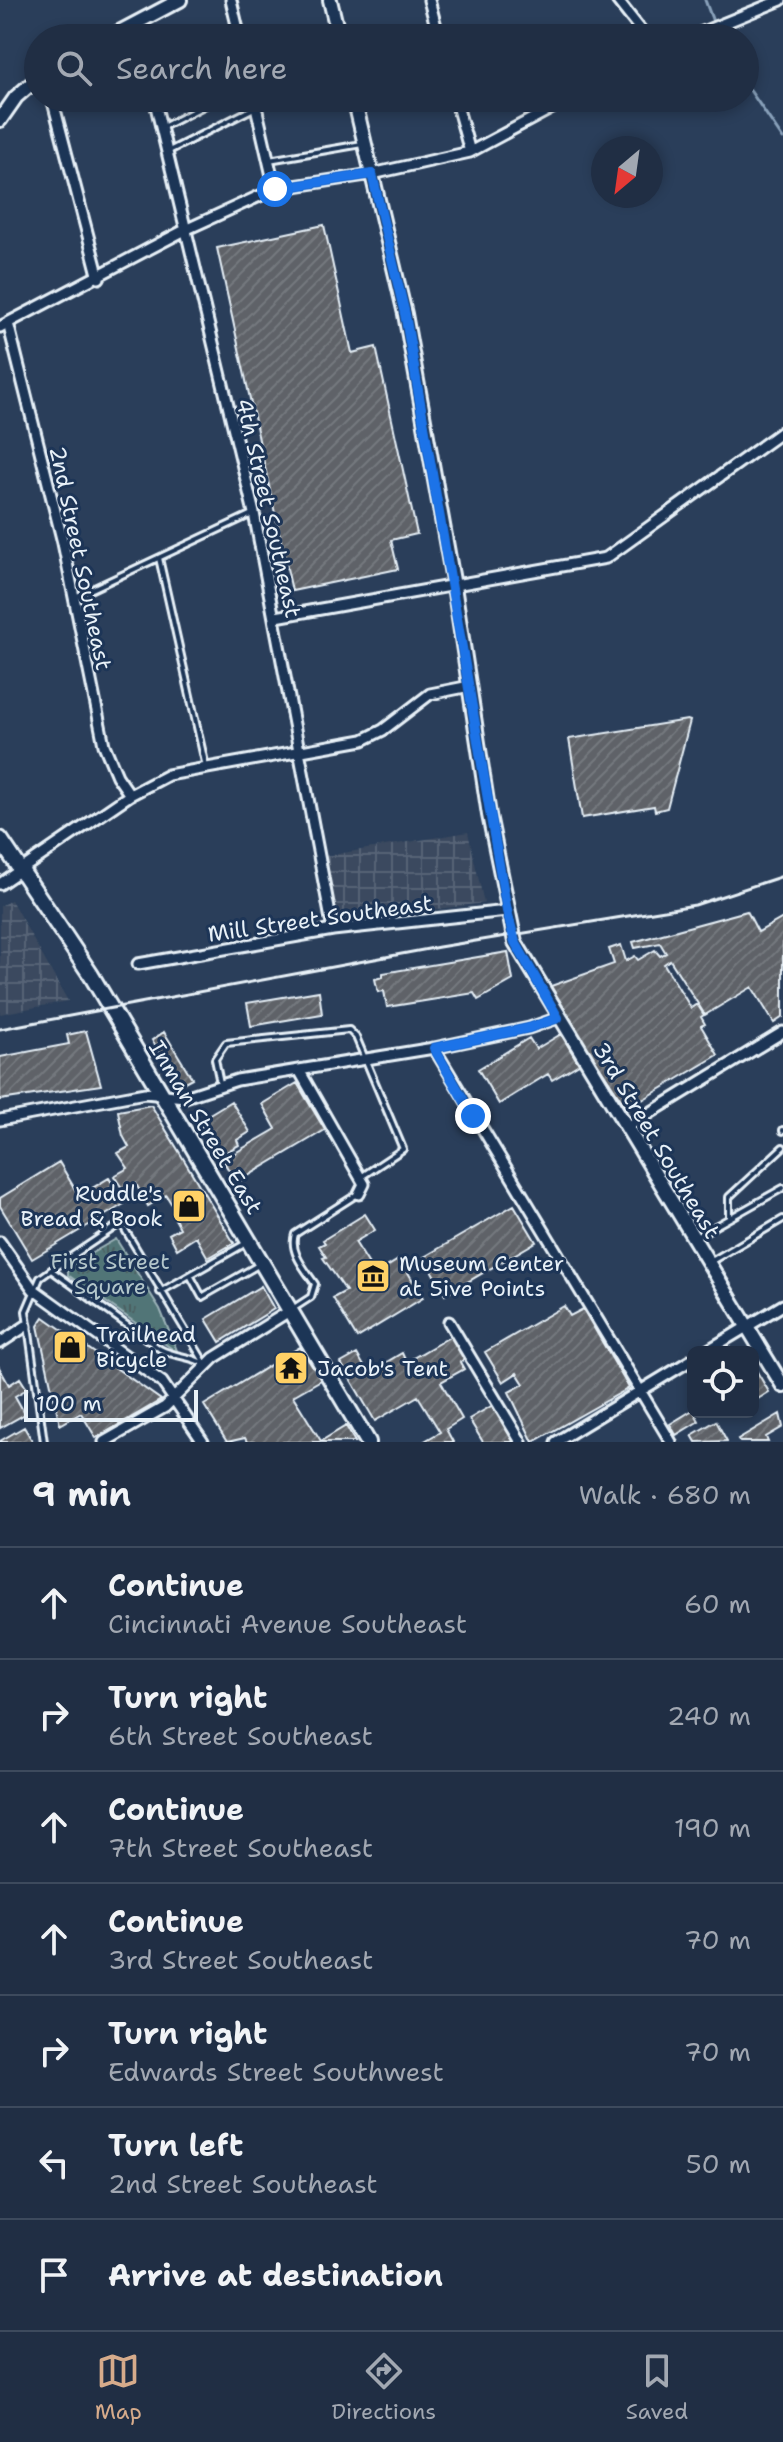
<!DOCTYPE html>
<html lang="en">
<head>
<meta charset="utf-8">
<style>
	body { margin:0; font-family:"Shantell Sans",sans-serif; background:#28364b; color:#f1f3f6 }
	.controls { position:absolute; right:24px; bottom:24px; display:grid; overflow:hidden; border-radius:12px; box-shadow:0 4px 12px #0003 }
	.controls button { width:72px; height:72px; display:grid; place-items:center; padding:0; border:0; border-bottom:2px solid #3d4a5d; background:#202e44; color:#f1f3f6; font:40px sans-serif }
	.compass { position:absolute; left:591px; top:136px; width:72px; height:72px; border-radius:50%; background:#202e44; box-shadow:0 4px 12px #0003; rotate:209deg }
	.scale { position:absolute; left:24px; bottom:20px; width:174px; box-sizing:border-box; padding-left:8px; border:4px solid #e8f1f8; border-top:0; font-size:22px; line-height:28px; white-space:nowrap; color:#e8f1f8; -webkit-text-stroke:6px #1d3557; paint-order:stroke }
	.stop { position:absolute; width:24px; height:24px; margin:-18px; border:6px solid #1a73e8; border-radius:50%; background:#fff }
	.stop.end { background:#1a73e8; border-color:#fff; box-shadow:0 2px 8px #0008 }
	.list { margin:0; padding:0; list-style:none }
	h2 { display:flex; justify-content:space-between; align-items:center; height:104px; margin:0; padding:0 32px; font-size:34px }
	h2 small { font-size:26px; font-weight:400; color:#a2a8b2 }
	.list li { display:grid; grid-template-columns:52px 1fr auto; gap:24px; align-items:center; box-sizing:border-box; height:112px; padding:0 32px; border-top:2px solid #3d4a5d }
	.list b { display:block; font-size:30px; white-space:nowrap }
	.list p { margin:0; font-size:26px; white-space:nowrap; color:#a2a8b2 }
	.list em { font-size:26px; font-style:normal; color:#a2a8b2 }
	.icon { flex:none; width:44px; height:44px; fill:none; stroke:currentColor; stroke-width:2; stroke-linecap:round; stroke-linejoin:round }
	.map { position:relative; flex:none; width:783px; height:1442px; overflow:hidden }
	.search { position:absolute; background:#202e44; box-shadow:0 4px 12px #0003; left:24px; right:24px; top:24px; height:88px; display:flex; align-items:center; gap:20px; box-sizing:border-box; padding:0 28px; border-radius:44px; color:#a2a8b2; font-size:30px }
	.sheet { height:888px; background:#202e44 }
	nav { display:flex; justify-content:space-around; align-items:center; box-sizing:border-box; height:112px; border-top:2px solid #3d4a5d; background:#202e44; font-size:22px; color:#a2a8b2 }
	nav a { display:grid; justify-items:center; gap:4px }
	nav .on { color:#d6ab8b }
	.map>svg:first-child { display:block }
	.industrial { fill:url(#industrial-grid) }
	.grass { fill:url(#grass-tufts); stroke:#9cb3b8; stroke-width:2 }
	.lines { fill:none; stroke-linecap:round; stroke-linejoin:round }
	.stream { stroke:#89a1ba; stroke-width:3 }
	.building { fill:url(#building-hatch); stroke:#e8f1f8; stroke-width:2 }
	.lane-casing { stroke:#e8f1f8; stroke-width:10 }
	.street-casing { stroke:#e8f1f8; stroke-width:15 }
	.secondary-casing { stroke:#e8f1f8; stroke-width:18 }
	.primary-casing { stroke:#e8f1f8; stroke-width:20 }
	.lane { stroke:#1d3557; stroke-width:4 }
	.street { stroke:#1d3557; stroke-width:9 }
	.secondary { stroke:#1d3557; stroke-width:12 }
	.primary { stroke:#1d3557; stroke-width:14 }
	.rail { stroke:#e8f1f8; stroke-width:3 }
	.route { stroke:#1a73e8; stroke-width:10 }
	.labels { text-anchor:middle; stroke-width:6; stroke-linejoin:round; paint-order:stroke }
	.street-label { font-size:22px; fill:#e8f1f8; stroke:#1d3557 }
	.poi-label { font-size:22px; fill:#e8f1f8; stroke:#1d3557; text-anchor:start }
	.park-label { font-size:22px; fill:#b3c6cb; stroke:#1d3557 }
</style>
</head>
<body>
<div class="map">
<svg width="783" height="1442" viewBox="0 0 783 1442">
	<defs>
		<pattern id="industrial-grid" width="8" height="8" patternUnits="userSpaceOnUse" patternTransform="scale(2)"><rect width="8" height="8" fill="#3a495e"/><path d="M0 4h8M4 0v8" fill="none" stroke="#566476"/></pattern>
		<pattern id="grass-tufts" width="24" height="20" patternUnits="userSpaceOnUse" patternTransform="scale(2)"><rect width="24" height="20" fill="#517577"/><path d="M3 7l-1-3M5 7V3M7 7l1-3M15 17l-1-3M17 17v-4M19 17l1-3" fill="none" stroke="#4c5e60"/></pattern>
		<pattern id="building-hatch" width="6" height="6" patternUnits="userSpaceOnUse" patternTransform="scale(2)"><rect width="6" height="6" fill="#5e6268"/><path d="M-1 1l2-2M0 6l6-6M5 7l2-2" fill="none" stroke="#75797e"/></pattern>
	</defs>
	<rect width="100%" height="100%" fill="#2a3e5a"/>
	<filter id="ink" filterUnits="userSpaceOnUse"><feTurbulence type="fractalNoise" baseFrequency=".0125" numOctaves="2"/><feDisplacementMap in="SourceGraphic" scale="16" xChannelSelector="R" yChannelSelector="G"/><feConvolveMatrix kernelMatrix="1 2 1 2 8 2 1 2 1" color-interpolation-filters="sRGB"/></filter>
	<g filter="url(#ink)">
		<path class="industrial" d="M468 832 484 903 339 922 325 856Z
			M11 900 68 1001 0 1014V906Z"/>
		<path class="grass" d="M116 1239 160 1309 178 1353 68 1275V1267Z"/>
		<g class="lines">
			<path class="stream" d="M705 0 719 38
				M745 83 783 139"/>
		</g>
		<path class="building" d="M324 225 352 353 376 347 417 534 391 540 398 569 292 591 217 248Z
			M687 720 690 721 667 808 655 811 654 806 582 818 569 739Z
			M747 911 758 932 783 918V1017L774 1023 752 987 705 1015 670 960 664 964 691 1008 697 1004 704 1015 701 1017 705 1024 701 1026 718 1055 627 1109 548 987 614 964 609 949 621 945 626 961 635 956 638 960 655 950 660 956 666 953 660 943 635 948 633 942Z
			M508 952 513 980 478 1000 474 993 387 1007 384 991 378 992 375 979 383 977V973Z
			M319 991 322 1014 251 1026 247 1003Z
			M86 1031 101 1085 0 1100V1057L69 1044 67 1035Z
			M164 1032 192 1078 179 1085 152 1040Z
			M561 1034 579 1064 552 1080 548 1074 499 1104 478 1069 529 1038 536 1049Z
			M297 1083 325 1130 236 1183 223 1160 276 1129 262 1104Z
			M231 1101 250 1132 237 1140 239 1145 219 1156 198 1121Z
			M151 1105 234 1243 208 1258 196 1237 177 1249 169 1234 180 1228 175 1219 179 1216 166 1195 148 1206 136 1184 124 1191 114 1176 128 1168 118 1153 129 1147 123 1136 118 1111Z
			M59 1162 79 1196 109 1178 124 1204 32 1259 0 1206V1198Z
			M514 1205 536 1242 445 1295 424 1257Z
			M365 1214 375 1230 355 1242 375 1274 400 1259 423 1298 357 1338 333 1298 346 1291 323 1258 326 1257 319 1246 325 1243 323 1240Z
			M261 1286 274 1309 220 1342 206 1319Z
			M564 1306 570 1316 583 1309 629 1388 533 1442 509 1392 524 1384 517 1373 503 1382 485 1352Z
			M44 1317 161 1400 96 1438 81 1413 60 1425 38 1326Z
			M453 1335 467 1358 460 1362 464 1369 441 1382 462 1419 446 1429 453 1442H423L440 1432 418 1396 375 1421 341 1363 357 1354 368 1373 402 1353 406 1362Z
			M300 1347 321 1380 293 1396 321 1441 346 1426 355 1442H247L245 1438 227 1442 204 1405Z
			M753 1365 769 1392 753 1402Z
			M0 1369 9 1385 20 1378 27 1389 15 1396 25 1414 0 1428Z
			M493 1405 514 1442H483L469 1419Z
			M693 1410 699 1421 676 1435 670 1424Z
			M780 1414 783 1427 766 1437 768 1442H740L738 1439Z
			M716 1421 727 1441 696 1442 692 1435Z
			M24 1427 33 1442H0V1441Z"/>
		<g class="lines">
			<g class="lane-casing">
				<path id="lane" d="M161 128 219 98
					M169 151 254 108
					M269 160 362 144
					M159 558 206 767
					M75 597 252 514
					M220 1083 215 1059 226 1043 349 1030 356 1037 403 1149 361 1177
					M783 1130V1131
					M729 1217V1197L783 1147
					M121 1223 206 1365C191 1355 176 1358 160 1349L51 1270Z
					M694 1238 783 1188
					M710 1262 783 1219
					M190 1275 202 1297 260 1264
					M160 1292 248 1242
					M294 1308 311 1297 315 1284C305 1269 289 1252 295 1234L356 1195
					M44 1442 26 1311 40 1278 51 1270"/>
			</g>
			<g class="street-casing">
				<path id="street" d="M231 0 240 38
					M429 0 439 38
					M617 0 647 38
					M137 23 140 38
					M688 38 781 0
					M52 98 99 278
					M154 98 254 513 333 930
					M254 98 275 189
					M455 98 470 152
					M8 323 63 543 104 745 117 776 130 795
					M0 327 185 230 275 189 372 174 470 152 571 98
					M276 617 606 558 783 431
					M0 884 130 795 168 775 363 740 383 730 430 694 470 686
					M138 964 333 930 507 911
					M434 1048 671 1442
					M299 1070 364 1184 359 1194
					M0 1120 145 1093 185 1097 237 1080 434 1048 529 1028 558 1018
					M627 1127 783 1032
					M0 1242 33 1289 162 1382 203 1442
					M449 1322 521 1442
					M0 1343 26 1326
					M705 1352 783 1305
					M104 1442 165 1407 214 1358 291 1310
					M556 1442 693 1359"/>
			</g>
			<g class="secondary-casing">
				<path id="secondary" d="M330 0 339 38
					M108 38 180 0
					M354 98 405 314 454 586 489 815 515 942 783 1386
					M0 120 16 97 38 78"/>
			</g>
			<g class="primary-casing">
				<path id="primary" d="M0 839 91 975 368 1442"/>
			</g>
			<use href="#lane" class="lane"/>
			<use href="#street" class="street"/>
			<use href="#secondary" class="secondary"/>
			<use href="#primary" class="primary"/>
			<path class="rail" d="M0 1029 439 947 695 905 783 876"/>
		</g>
	</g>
	<g class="lines" filter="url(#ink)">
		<path class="route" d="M275 189 372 174 405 314 507 911 515 942 558 1018 529 1028 434 1048 473 1116"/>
	</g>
	<defs>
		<g id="shop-square" transform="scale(1.8)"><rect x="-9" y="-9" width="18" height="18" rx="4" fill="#ffd166" stroke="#1d3557"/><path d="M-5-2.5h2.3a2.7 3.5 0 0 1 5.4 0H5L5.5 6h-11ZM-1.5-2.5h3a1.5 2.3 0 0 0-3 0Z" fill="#111"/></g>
		<g id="museum-square" transform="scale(1.8)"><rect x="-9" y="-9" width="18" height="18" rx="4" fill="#ffd166" stroke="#1d3557"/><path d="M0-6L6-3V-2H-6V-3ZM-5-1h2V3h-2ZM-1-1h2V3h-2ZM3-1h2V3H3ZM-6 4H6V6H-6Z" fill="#111"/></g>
		<g id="temple-square" transform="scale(1.8)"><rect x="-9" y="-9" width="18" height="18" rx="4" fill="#ffd166" stroke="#1d3557"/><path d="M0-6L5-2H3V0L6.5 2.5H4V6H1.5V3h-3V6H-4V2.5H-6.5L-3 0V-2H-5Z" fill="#111"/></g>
	</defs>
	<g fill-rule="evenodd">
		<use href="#shop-square" x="189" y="1206"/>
		<use href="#museum-square" x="373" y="1276"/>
		<use href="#shop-square" x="70" y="1347"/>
		<use href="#temple-square" x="291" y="1368"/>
	</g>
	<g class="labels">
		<g class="street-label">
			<text transform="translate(269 508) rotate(77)" y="8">4th Street Southeast</text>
			<text transform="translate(81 558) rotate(78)" y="8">2nd Street Southeast</text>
			<text transform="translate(320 918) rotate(-8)" y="8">Mill Street Southeast</text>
			<text transform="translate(206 1127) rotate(59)" y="8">Inman Street East</text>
			<text transform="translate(657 1140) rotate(59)" y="8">3rd Street Southeast</text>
		</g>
		<g class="poi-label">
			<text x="163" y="1201" text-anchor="end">Ruddle's<tspan x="163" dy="25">Bread &amp; Book</tspan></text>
			<text x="399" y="1271">Museum Center<tspan x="399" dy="25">at 5ive Points</tspan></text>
			<text x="96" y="1342">Trailhead<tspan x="96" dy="25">Bicycle</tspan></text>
			<text x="317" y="1376">Jacob's Tent</text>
		</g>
		<g class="park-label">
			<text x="110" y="1269">First Street<tspan x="110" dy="25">Square</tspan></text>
		</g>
	</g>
</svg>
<div class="controls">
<button><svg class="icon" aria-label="locate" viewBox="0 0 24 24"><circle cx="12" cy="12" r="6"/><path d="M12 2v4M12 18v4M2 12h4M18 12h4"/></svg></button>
</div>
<svg class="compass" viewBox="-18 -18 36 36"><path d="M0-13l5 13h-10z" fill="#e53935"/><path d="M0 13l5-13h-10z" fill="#a2a8b2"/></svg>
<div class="scale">100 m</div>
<div class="stop" style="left:275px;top:189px"></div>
<div class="stop end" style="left:473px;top:1116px"></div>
<div class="search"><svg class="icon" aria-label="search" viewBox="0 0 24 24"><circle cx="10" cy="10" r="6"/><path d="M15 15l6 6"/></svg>Search here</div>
</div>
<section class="sheet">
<h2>9 min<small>Walk · 680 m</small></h2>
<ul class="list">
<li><svg class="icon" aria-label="ahead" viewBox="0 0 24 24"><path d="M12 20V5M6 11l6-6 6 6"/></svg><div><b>Continue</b><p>Cincinnati Avenue Southeast</p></div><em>60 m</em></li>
<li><svg class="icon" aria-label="right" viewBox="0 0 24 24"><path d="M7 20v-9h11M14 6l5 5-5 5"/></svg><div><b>Turn right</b><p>6th Street Southeast</p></div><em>240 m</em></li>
<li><svg class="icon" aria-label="ahead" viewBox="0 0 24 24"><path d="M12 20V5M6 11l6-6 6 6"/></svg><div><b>Continue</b><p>7th Street Southeast</p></div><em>190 m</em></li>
<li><svg class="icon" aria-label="ahead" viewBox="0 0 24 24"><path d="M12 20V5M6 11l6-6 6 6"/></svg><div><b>Continue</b><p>3rd Street Southeast</p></div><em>70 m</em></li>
<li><svg class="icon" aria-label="right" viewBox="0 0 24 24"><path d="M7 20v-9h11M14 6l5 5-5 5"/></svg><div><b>Turn right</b><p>Edwards Street Southwest</p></div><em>70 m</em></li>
<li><svg class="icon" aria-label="left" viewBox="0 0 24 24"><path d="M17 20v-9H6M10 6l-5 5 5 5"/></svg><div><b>Turn left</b><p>2nd Street Southeast</p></div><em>50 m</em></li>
<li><svg class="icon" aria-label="arrive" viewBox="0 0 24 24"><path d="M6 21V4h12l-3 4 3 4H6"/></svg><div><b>Arrive at destination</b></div></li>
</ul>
</section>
<nav>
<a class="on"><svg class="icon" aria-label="map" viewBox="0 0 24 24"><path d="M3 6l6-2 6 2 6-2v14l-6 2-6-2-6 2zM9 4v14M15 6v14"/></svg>Map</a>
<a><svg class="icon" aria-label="directions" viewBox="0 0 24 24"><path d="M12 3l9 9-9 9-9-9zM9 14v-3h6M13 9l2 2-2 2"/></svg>Directions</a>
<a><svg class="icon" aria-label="saved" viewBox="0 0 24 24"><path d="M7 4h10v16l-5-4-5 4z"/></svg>Saved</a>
</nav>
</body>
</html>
